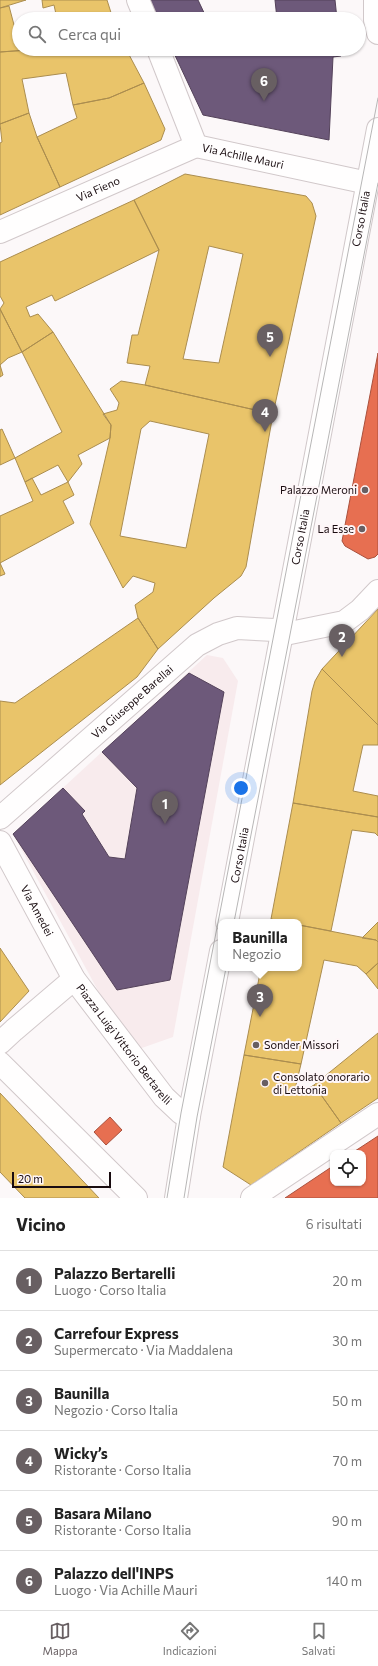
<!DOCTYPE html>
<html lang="it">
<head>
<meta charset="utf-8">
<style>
	body { margin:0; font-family:Commissioner,sans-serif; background:#f6f6f6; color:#222 }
	.controls { position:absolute; right:12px; bottom:12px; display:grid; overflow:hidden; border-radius:8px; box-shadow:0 1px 3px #0004 }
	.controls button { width:36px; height:36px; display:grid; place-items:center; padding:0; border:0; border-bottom:1px solid #e0e0e0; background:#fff; color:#222; font:20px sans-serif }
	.scale { position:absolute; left:12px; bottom:10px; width:99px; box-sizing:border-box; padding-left:4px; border:2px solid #190c10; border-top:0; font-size:11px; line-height:14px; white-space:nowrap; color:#190c10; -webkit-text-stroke:3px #fef6f8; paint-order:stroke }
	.you { position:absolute; left:241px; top:788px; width:14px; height:14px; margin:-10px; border:3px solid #fff; border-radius:50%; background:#1a73e8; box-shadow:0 0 0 6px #1a73e833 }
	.badge { display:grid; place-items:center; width:26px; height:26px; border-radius:50%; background:#685f62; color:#fff; font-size:13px; font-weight:700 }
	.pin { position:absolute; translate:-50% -33px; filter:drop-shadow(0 1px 2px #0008) }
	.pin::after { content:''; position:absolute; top:21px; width:14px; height:12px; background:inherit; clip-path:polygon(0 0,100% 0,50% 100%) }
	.popup { position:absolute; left:218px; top:919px; width:84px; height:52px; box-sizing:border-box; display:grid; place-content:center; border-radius:8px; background:#fff; filter:drop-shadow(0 1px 3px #0005); font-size:13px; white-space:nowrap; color:#767676 }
	.popup b { font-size:15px; color:#222 }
	.popup::after { content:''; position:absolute; left:50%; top:100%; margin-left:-8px; border:8px solid transparent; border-top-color:#fff }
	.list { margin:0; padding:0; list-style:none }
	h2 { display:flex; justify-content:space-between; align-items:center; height:52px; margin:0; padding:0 16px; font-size:17px }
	h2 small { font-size:13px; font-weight:400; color:#767676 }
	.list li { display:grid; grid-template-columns:26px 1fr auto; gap:12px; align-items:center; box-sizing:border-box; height:60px; padding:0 16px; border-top:1px solid #e0e0e0 }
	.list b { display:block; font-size:15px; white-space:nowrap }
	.list p { margin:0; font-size:13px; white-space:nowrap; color:#767676 }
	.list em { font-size:13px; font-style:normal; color:#767676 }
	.icon { flex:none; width:22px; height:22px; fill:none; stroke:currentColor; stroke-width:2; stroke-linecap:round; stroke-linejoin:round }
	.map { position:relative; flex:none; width:378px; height:1198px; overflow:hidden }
	.search { position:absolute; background:#fff; box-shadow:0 1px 3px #0004; left:12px; right:12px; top:12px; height:44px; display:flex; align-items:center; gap:10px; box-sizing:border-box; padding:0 14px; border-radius:22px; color:#767676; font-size:15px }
	.sheet { height:412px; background:#fff }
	nav { display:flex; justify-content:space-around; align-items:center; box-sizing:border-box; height:56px; border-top:1px solid #e0e0e0; background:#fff; font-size:11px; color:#767676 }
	nav a { display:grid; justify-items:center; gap:2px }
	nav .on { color:#685f62 }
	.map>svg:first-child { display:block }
	.built { fill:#f8ebed }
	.homes { fill:#e9c46a; stroke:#ab8d4f; fill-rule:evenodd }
	.shops { fill:#e76f51; stroke:#a9513e }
	.offices { fill:#6d597a; stroke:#54425a }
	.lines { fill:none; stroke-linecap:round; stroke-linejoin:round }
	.street-casing { stroke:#d1c8ca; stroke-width:24 }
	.street { stroke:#fffefe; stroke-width:22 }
	.tram { stroke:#b7b6b6; stroke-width:1 }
	.poi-dot { fill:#685f62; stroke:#fef6f8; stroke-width:1.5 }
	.labels { text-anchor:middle; stroke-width:4; stroke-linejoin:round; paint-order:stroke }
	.street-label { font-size:11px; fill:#190c10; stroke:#fef6f8 }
	.poi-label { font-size:11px; fill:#190c10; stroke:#fef6f8; text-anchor:end }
</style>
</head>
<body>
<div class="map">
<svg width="378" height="1198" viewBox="0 0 378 1198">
	<rect width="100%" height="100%" fill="#fcf8f9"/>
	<path class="built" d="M207 655 223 658 238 681 173 1037 139 1049 102 998 13 834Z"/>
	<path class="homes" d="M0 0H26L0 8Z
		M42 0H107L113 19H57L54 5 43 8Z
		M9 6 18 40H19V49H42L0 52V8Z
		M42 49H126L144 83 109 98 73 105 66 73 22 79 29 113 0 124V52Z
		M144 83 165 129 161 140 60 187 37 137 77 118 73 105 109 98Z
		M29 113 37 137 60 187 0 215V143L2 142 0 124Z
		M185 174 306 196 312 203 316 216 273 414 145 385 150 366 127 363 132 335H138L159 250 134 200ZM209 246 243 254 219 363 183 359Z
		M134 200 159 250 55 301 52 295 26 307 30 317 38 314 53 332 22 352 0 309 4 303 0 296V262Z
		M0 309 22 352 8 358 0 365 3 375 0 377Z
		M53 332 111 425 110 438 78 455 82 464 68 482 58 465 25 482 15 458 62 432 22 352Z
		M121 381 145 385 273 414 246 567 241 576 214 598 158 649 138 618 135 605 153 592 155 583 133 576 123 588 90 524 110 438 111 425 103 414 117 410 119 403 110 389ZM150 421 209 434 186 548 120 536 141 429Z
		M2 429 15 458 0 465V430Z
		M32 478 41 495 68 482 74 495 63 501 74 523 0 563 5 574 0 576V516L33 501 25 482Z
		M378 609V725L322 669Z
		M138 618 158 649 137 677 0 785V701L15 703Z
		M322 669 378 725V745H363L353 791 378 796V817L293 803 312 691 315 681Z
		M293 803 378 817V836L375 833 352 830 331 931 299 925V922H286L271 919Z
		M378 922V942L376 940 362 938Z
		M299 925 376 940 378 942V963L366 974 357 966 324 960 301 1064 244 1055 261 968H299Z
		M0 948 29 991 0 1022Z
		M378 963V989L366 974Z
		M378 1033V1098L341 1123 314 1085Z
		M244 1055 301 1064 296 1085 301 1093 314 1085 341 1123 251 1185 223 1167Z
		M0 1093 48 1144 99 1198H25L0 1172Z"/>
	<path class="shops" d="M378 353V554L375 557 368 559 345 546 342 541Z
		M110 1117 122 1130 106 1145 94 1132Z
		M378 1136V1198H285L333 1166V1183H363V1153H352Z"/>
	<path class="offices" d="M149 0H198L207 19H158Z
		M275 0H335L337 19H277Z
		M172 49H221L222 51 238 49H341V56L333 57 329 140 203 115Z
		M189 673 224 692 170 980 117 990 13 834 63 788 85 811 82 814 109 857 125 859 137 788 102 752Z"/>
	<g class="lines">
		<g class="street-casing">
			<g id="street">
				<path d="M138 0 146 19"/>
				<path d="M375 0V20L378 33"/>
				<path d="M158 49 196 146"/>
				<path id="s1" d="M196 146 368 183"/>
				<path id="s2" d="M0 232 196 146"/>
				<path id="s3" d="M0 818 197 645 218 634 237 628 275 630 290 633 344 622 360 610 378 591"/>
				<path id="s4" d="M0 842 74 979 164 1097 181 1113 189 1116"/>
				<path id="s5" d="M227 922 378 129"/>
				<path d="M0 1043 14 1030 74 979"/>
				<path d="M0 1063 136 1198"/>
				<path d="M176 1198 189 1116 221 951"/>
				<path d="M252 1198 378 1114"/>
			</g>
		</g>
		<use href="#street" class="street"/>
		<path class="tram" d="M234 922 378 183
			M167 1198 181 1113 378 98
			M184 1198 197 1117 226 968"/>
	</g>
	<g class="poi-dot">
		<circle cx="365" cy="490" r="4"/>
		<circle cx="362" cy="529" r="4"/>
		<circle cx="256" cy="1045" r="4"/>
		<circle cx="265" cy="1083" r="4"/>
	</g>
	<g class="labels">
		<g class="street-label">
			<text dy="4" stroke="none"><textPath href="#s1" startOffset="48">Via Achille Mauri</textPath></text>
			<text dy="4" stroke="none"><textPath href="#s2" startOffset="107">Via Fieno</textPath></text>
			<text dy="4" stroke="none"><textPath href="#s5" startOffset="716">Corso Italia</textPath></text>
			<text dy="4" stroke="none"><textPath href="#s5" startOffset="392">Corso Italia</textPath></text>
			<text dy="4" stroke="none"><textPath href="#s3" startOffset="176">Via Giuseppe Barellai</textPath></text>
			<text dy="4" stroke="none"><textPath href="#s5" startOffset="68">Corso Italia</textPath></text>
			<text dy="4" stroke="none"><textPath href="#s4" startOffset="78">Via Amedei</textPath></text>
			<text dy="4" stroke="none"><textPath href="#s4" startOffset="238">Piazza Luigi Vittorio Bertarelli</textPath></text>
		</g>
		<g class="poi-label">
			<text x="357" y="494">Palazzo Meroni</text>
			<text x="354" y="533">La Esse</text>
			<text x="264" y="1049" text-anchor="start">Sonder Missori</text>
			<text x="273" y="1081" text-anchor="start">Consolato onorario<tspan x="273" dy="13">di Lettonia</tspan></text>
		</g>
	</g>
</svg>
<div class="controls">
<button><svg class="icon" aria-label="locate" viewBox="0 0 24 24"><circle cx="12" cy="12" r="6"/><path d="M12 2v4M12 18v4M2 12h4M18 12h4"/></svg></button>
</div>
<div class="scale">20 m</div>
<div class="you"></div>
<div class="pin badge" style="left:165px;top:824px">1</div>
<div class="pin badge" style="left:342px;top:657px">2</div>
<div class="pin badge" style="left:260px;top:1017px">3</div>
<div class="popup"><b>Baunilla</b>Negozio</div>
<div class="pin badge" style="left:265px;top:432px">4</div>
<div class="pin badge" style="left:270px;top:357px">5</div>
<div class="pin badge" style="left:264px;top:101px">6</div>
<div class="search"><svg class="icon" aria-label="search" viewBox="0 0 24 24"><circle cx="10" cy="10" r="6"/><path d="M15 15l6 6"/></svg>Cerca qui</div>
</div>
<section class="sheet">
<h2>Vicino<small>6 risultati</small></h2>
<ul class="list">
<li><span class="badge">1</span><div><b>Palazzo Bertarelli</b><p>Luogo · Corso Italia</p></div><em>20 m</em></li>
<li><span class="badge">2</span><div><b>Carrefour Express</b><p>Supermercato · Via Maddalena</p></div><em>30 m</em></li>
<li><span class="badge">3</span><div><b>Baunilla</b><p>Negozio · Corso Italia</p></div><em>50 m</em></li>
<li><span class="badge">4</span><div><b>Wicky’s</b><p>Ristorante · Corso Italia</p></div><em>70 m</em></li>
<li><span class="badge">5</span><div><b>Basara Milano</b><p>Ristorante · Corso Italia</p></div><em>90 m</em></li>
<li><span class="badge">6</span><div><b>Palazzo dell'INPS</b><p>Luogo · Via Achille Mauri</p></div><em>140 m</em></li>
</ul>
</section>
<nav>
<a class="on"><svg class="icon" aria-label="map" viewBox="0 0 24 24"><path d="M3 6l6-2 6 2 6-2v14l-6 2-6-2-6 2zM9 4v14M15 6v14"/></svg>Mappa</a>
<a><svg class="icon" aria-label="directions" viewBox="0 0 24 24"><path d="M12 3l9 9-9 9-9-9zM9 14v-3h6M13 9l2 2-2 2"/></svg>Indicazioni</a>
<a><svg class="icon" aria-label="saved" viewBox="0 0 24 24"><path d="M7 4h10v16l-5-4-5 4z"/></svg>Salvati</a>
</nav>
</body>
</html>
